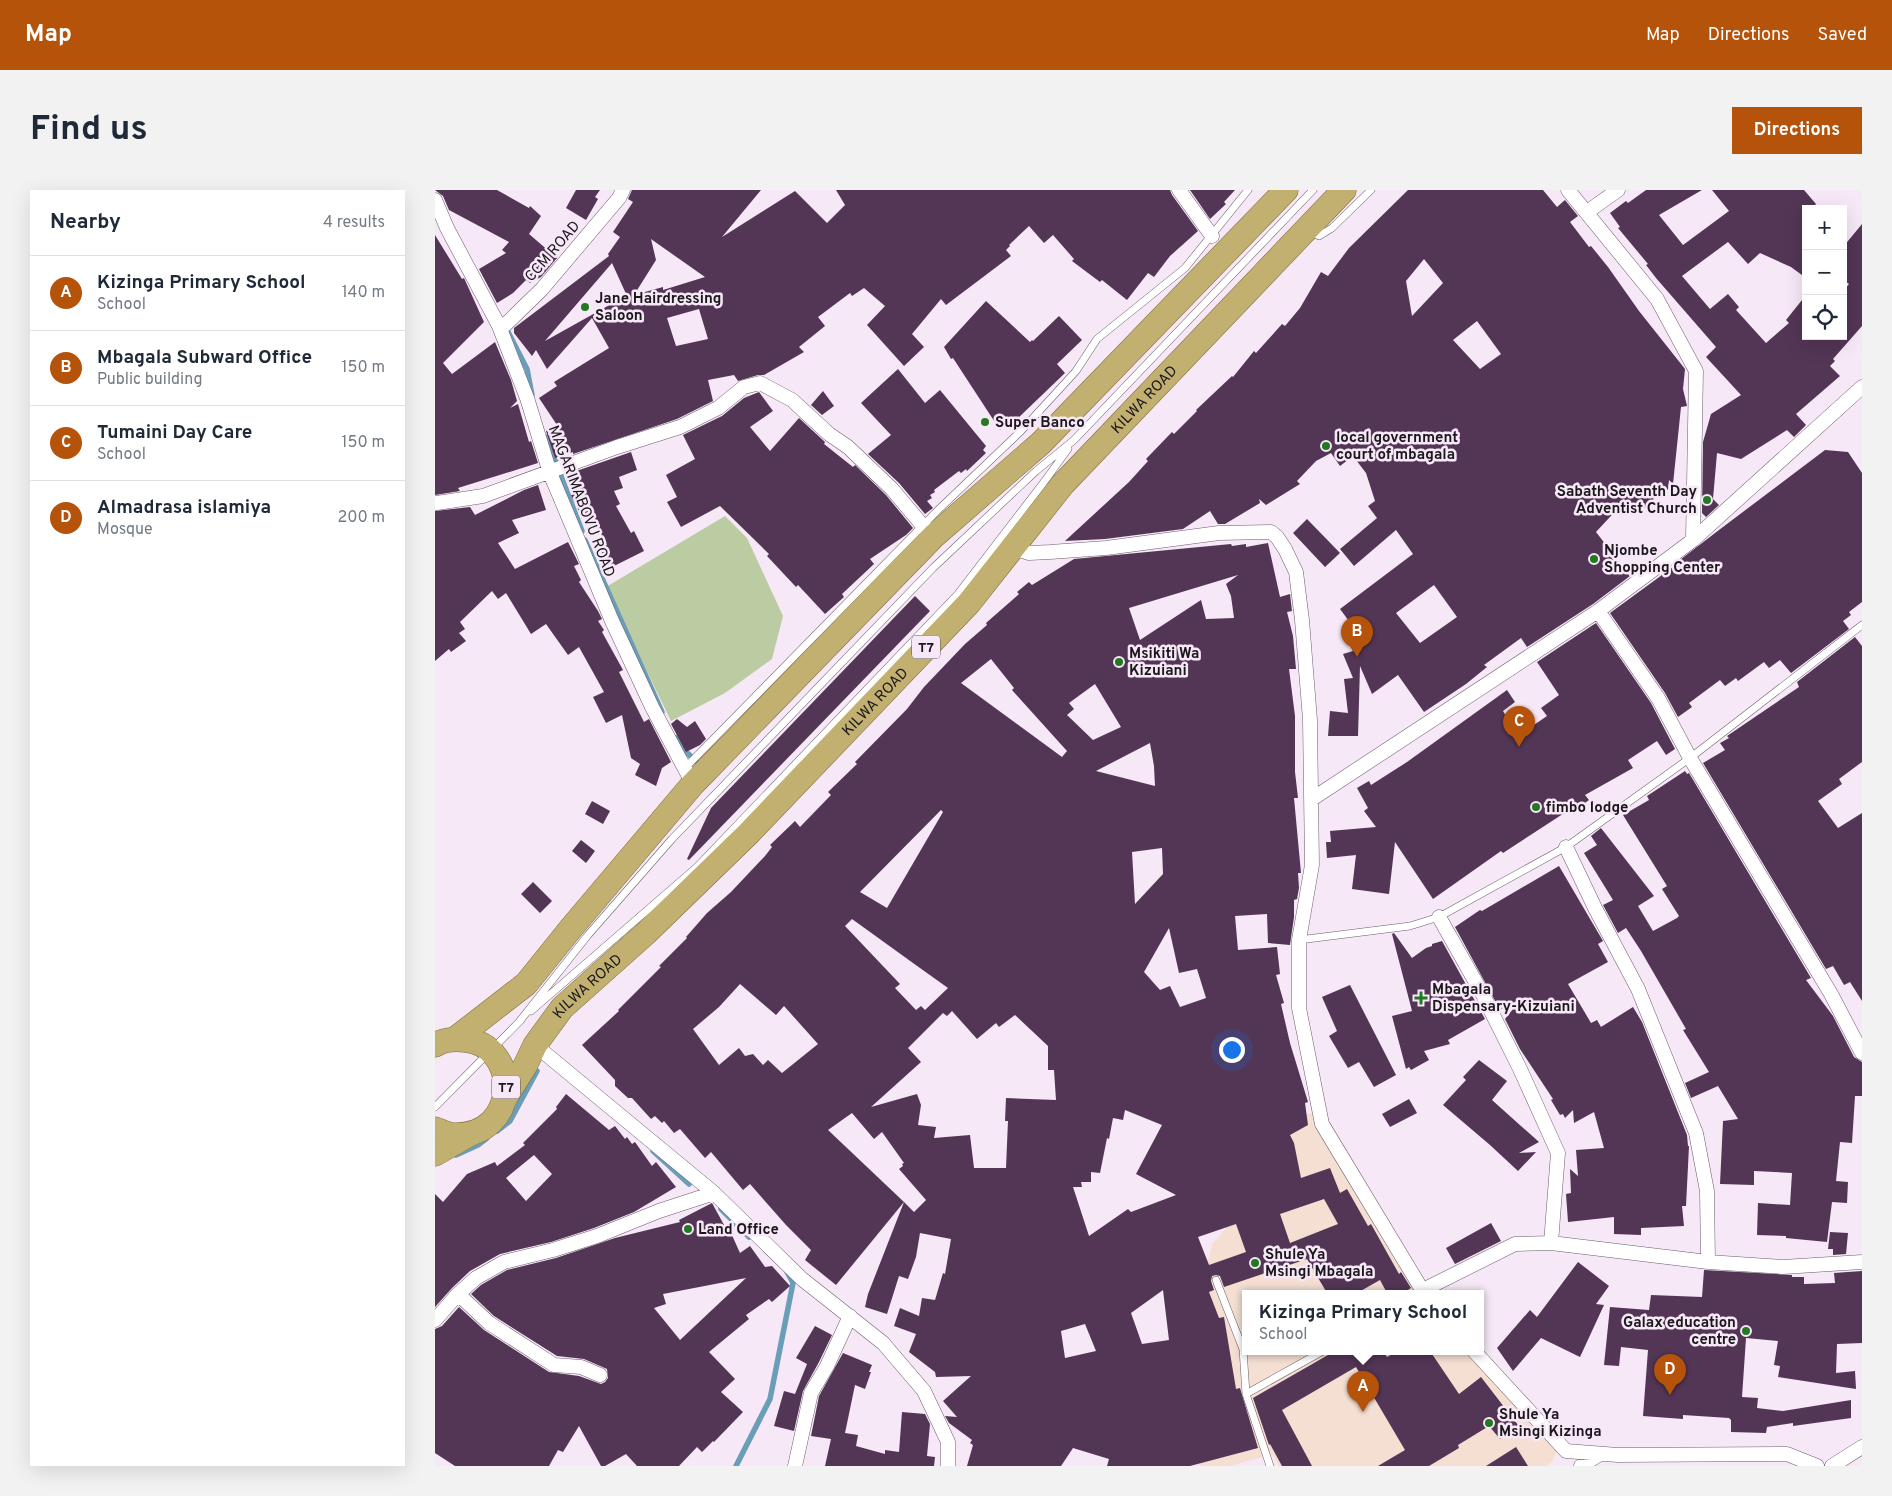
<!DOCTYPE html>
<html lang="en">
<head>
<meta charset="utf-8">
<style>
	body { margin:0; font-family:Overpass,sans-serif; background:#f2f2f3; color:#1f2937 }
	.controls { position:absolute; right:15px; top:15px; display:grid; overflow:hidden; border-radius:0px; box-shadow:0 5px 20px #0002 }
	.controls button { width:45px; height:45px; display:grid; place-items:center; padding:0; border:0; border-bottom:1px solid #e0e1e3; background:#fff; color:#1f2937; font:25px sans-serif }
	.you { position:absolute; left:796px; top:859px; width:18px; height:18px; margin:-12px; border:4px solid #fff; border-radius:50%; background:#1a73e8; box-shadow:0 0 0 8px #1a73e833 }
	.badge { display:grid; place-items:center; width:32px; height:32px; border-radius:50%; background:#b45309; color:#fff; font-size:16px; font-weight:700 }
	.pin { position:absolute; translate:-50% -41px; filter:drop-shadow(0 1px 2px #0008) }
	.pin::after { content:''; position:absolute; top:26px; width:18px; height:15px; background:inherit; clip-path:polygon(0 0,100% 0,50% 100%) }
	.popup { position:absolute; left:807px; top:1100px; width:242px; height:65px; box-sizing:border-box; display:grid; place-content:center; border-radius:0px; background:#fff; filter:drop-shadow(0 1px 4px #0005); font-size:16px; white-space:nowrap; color:#747a83 }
	.popup b { font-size:19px; color:#1f2937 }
	.popup::after { content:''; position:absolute; left:50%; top:100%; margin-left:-10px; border:10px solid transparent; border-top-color:#fff }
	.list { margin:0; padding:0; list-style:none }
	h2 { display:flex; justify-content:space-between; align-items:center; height:65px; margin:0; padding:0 20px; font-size:21px }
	h2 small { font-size:16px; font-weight:400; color:#747a83 }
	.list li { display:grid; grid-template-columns:32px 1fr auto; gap:15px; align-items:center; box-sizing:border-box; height:75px; padding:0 20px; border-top:1px solid #e0e1e3 }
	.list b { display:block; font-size:19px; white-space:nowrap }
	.list p { margin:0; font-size:16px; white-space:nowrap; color:#747a83 }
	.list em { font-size:16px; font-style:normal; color:#747a83 }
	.icon { flex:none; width:28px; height:28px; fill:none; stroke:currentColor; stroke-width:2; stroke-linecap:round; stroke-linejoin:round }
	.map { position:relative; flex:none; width:1427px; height:1276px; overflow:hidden; border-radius:0px }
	header { display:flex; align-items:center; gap:30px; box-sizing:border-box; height:70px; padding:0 25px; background:#b45309; color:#fff }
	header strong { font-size:24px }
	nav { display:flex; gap:28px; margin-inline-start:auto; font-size:18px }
	.intro { display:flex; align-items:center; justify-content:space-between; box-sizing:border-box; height:120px; padding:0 30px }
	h1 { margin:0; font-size:35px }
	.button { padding:12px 22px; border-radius:0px; background:#b45309; color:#fff; font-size:18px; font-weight:700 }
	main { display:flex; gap:30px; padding:0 30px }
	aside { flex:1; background:#fff; border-radius:0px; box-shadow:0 5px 20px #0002 }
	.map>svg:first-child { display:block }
	.education { fill:#f5ded2 }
	.green { fill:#bbcca3 }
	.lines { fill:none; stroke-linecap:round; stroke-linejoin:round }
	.stream { stroke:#6a9db7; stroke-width:5.5 }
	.building { fill:#533555; fill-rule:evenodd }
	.service-casing { stroke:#6a5e6b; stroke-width:8 }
	.minor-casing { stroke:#6a5e6b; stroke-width:15 }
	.trunk-casing { stroke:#7e6d3b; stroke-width:25 }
	.service { stroke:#fff; stroke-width:7 }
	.minor { stroke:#fff; stroke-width:14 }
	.trunk { stroke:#c2b070; stroke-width:24 }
	.poi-dot { fill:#257822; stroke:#f6e8f6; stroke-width:2 }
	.labels { text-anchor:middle; stroke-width:5; stroke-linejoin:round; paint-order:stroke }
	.shield { fill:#f6e8f6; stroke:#5d565d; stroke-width:1 }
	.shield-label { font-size:14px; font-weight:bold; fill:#1c171c }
	.street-label { font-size:15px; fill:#1c171c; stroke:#f6e8f6 }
	.poi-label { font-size:15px; font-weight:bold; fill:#1c171c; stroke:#f6e8f6; text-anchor:start }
</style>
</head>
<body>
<header>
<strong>Map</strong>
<nav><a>Map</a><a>Directions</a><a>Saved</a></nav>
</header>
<div class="intro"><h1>Find us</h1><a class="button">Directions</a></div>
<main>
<aside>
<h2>Nearby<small>4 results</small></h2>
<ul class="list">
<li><span class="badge">A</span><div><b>Kizinga Primary School</b><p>School</p></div><em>140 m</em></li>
<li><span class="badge">B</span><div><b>Mbagala Subward Office</b><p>Public building</p></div><em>150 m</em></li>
<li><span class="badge">C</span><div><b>Tumaini Day Care</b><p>School</p></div><em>150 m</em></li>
<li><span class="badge">D</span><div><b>Almadrasa islamiya</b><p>Mosque</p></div><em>200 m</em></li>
</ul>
</aside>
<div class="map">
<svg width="1427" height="1276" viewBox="0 0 1427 1276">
	<rect width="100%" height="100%" fill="#f6e8f6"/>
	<path class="education" d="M879 923 995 1103H810V1161H1040L1122 1260 1117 1272 1111 1276H844L837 1264 795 1276H767L748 1269 758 1090 774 1068 777 1054 795 1034 863 925Z"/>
	<path class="green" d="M290 326 312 348 348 426 337 469 290 503 236 531 171 397Z"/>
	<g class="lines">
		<path class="stream" d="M72 140 92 179 97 205
			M111 247 147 341
			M150 350 227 522
			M241 548 247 558 264 574
			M62 941 75 931 102 881
			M218 961 254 994
			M21 965 43 955 52 948
			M286 1019 314 1047
			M301 1276 335 1209 358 1093 351 1080"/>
	</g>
	<path class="building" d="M0 0H62L94 18 95 16 106 26 94 44 122 68 106 87 95 93 91 90 78 103 62 113 44 79 71 63 67 60 74 52 14 20 8 6Z
		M141 0H165L160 7 163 9 151 30 131 18Z
		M197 0H326L287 47 360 1 392 33 410 15 401 0H735L737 5 763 41 735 66 719 87 713 83 692 110 667 90 665 92 637 71 639 69 618 45 609 53 594 36 574 55 575 56 571 60 576 66 511 115 506 109 477 144 489 157 469 176 432 135 450 116 429 98 417 106 415 103 383 127 390 136 364 157 369 162 329 185H323L303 191 299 185 273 190 278 211 242 229 138 264V262L120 268 111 241 122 235 104 208 122 196 119 192 174 158 157 128 112 179 101 160 97 166 79 143V138L174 66 173 64 185 47 178 42 198 12 193 9ZM216 49 223 54 270 87 228 100V97L199 105 221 70ZM177 73 192 106 187 108 110 151ZM264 119 273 149 241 156 232 128Z
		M755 0H800L789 12 791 14 775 29Z
		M973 0H1108L1122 17 1130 10 1143 26 1135 32 1154 57 1156 56 1173 77 1204 121 1250 179 1248 199 1252 216 1246 217 1238 294 1234 290 1233 300 1220 297 1217 319 1187 314 1161 342 1195 386 1158 414 1092 457 1086 448 1049 475 1052 477 1031 494 989 522 963 485 937 504 925 476 923 546H893L895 521 913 523 909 489 918 488 908 464 918 461 915 455 928 450 905 419 978 364 961 340 919 376 905 359 942 328 933 316 940 311 931 283 918 266 905 276 896 263 881 271 862 291 865 294 831 315 824 309 825 313 790 334H783L775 321 748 339 670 349 630 351 694 292 713 271 711 269 737 242 739 244 762 221 761 220 797 186 798 187 819 161 821 163 847 134 850 136 865 118 886 82 893 86 914 58ZM989 69 1008 93 977 126 971 91ZM1042 131 1066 164 1045 179 1018 150ZM999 395 1022 427 985 453 961 423Z
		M1211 0H1267L1224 25 1248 55 1294 21 1277 0H1369L1381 14 1376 19H1371V88L1356 77 1325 63 1313 74 1293 52 1247 86 1275 119 1293 104 1304 117 1301 120 1331 153 1354 133 1351 130 1371 105V146H1408V101L1414 94 1408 90V57L1427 34V136L1398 169 1400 171 1395 176 1405 186 1361 224 1371 235 1359 247 1352 240 1306 269 1282 263 1278 309 1284 315 1271 327 1267 323 1268 252 1276 224 1306 205 1271 167 1281 157 1221 88 1211 75 1213 74 1183 38 1185 37 1175 23 1191 11 1193 13Z
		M0 45 27 89 29 88 49 132 8 173 17 184 60 152 76 190 82 211 75 218 83 214 94 252 96 251 103 273 23 298 25 301 0 305Z
		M551 111 595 152 597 150 598 151 624 126 647 150 622 174 630 183 581 230 578 227 565 240 518 168 516 169 509 157Z
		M463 179 490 213 505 200 551 256 548 260 551 263 532 281 531 279 526 283 524 281 499 300 500 302 495 305 497 308 492 311 498 318 490 324 464 293 433 264 456 245 426 213Z
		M388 201 399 216 387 225 376 215Z
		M324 202 338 221 315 237 335 261 364 228 390 252 389 254 418 277 420 275 451 305 478 338 471 345 435 369 439 374 407 404 409 407 390 424 363 395 361 397 332 366 334 364 285 316 246 337 232 312 242 307 231 285 260 269 248 245 287 226 309 208Z
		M1390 260 1413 262 1427 283V412L1414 422 1416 425 1408 431 1414 439 1356 483 1345 470 1334 478 1329 472 1303 491 1301 488 1290 496 1285 490 1254 513 1257 517 1243 527 1230 503 1175 423 1242 374 1241 373 1284 340Z
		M196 262 202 280 184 287 188 298 179 301 185 314 181 316 196 343 199 341 209 361 175 378 165 359 172 355 158 328 154 330 149 321 145 323 136 305H138L130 285Z
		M103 295 111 320 77 330 84 343 63 353 80 379 133 352 144 374 139 376 146 390 144 392 163 421 167 429 163 431 169 440 167 442 188 480 184 482 209 532 214 529 236 572 227 578 221 596 200 585 205 574 196 568 187 525 171 533 158 507 169 502 144 457 133 465 111 434 96 444 71 403 63 409 57 401 25 432 30 439 24 443 31 451 16 462 14 459 0 471V321L35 317 40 325 89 300Z
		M872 329 905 363 890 377 858 343Z
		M833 353 845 407 855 404 857 421 852 422 858 446 861 479H854L860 526V582L863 608H859L866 683H863L864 698 862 709 859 710V727L855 755 833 753 832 724 800 726 803 760 842 757 845 784 841 785 849 813 846 814 855 853 873 912 870 913 873 935 855 945 859 953 866 988 895 978 905 1003 912 999 933 1036 936 1034 964 1084 966 1082 976 1098 968 1103H952L945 1090 922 1103H892L872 1069 789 1097 785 1086 781 1085 777 1086 776 1091 779 1100 774 1102 784 1128 789 1127 801 1199 805 1198 823 1258 755 1276H672L674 1269 638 1258 626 1276H532L538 1255 535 1253 537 1250 514 1233 510 1226 522 1227 508 1211 536 1186 501 1187 500 1182 474 1162 481 1144 459 1136 465 1118 484 1126 487 1108 500 1110 508 1083 510 1084 516 1049 485 1043 481 1067 473 1089 464 1086 452 1124 430 1117 433 1104 469 1012 479 1022 491 1010 464 979 468 976 467 974 469 973 447 942 439 949 417 923 393 940 469 1012 401 1095 370 1070 376 1060 351 1035 315 994 308 1000 276 962 270 968 245 939 239 943 229 931 227 933 220 926 216 929 197 908H193L180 896V890L147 855 184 821 183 820 226 777 224 776 252 748 251 747 272 723 296 702 330 666 337 657 335 655 360 631 365 637 396 605 393 602 422 574 420 572 472 519 489 497 530 454 552 435 551 433 584 404 582 402 594 392 597 395 639 369 796 354 797 356 811 354V357ZM803 385 791 394 796 406 799 428 771 429 766 410 705 450 694 418ZM556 469 579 498 577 500 632 561 627 567 526 493ZM660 494 686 537 658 550 632 525 639 519 634 513ZM715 553 719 576 720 596 661 581ZM506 620 508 622 452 718 425 702ZM727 658 728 684 700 714 697 662ZM417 729 478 773 513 798 490 820 486 816 481 820 460 798 465 794 410 736ZM734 738 744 783 762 779 771 808 745 817 735 796 725 800 709 782ZM305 794 341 825 349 816 383 854 347 883 333 870 328 875 318 864 310 866 304 858 284 875 258 839 284 817ZM517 821 542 849 561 833 564 837 580 825 613 856V880H619L621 910 571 908 570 931H573L571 978H539L535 945 499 948 501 937 483 935 486 915 482 904 436 917 486 872 473 858 508 823 512 826ZM690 920 727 935 701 984 741 1005 696 1022 693 1019 654 1046 638 997H647L646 992H656V982L665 983 672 948 674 949 678 928 688 930ZM889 1009 903 1034 855 1053 845 1024ZM801 1034 811 1062 774 1075 763 1047ZM728 1100 734 1150 707 1154 696 1123ZM650 1134 661 1161 630 1168 626 1141Z
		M480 406 495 421 254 670 252 669 276 618Z
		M1161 433 1216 513 1240 559 1231 565 1222 551 1193 570 1198 578 1150 605 1154 610 1139 621 1137 618 1068 663 1066 661 998 709 960 652 954 704 917 699 921 665 892 668 891 652H896L895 641 941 637 929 621 933 618 922 598 934 591 936 595 972 572 1072 500 1080 512 1068 521 1083 546 1112 526 1106 518 1124 505 1102 472Z
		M1420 447 1427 456V572L1404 589 1407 594 1383 611 1403 638 1427 623V811L1415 792 1409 795 1398 776 1391 779 1268 573 1290 560 1285 553 1294 548 1292 546 1364 497 1362 492Z
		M242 529 252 537 260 531 271 549 265 555 251 562 236 534Z
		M1250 581 1252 584 1254 583 1376 788 1371 790 1398 826 1419 867 1427 872V906H1420L1417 953 1405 952 1401 991 1413 992 1412 1013 1397 1012 1392 1052 1351 1048V1046L1322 1045 1323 1013 1355 1015 1357 983 1319 981V995L1285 994 1288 931 1303 929 1283 896 1256 908 1250 893 1274 882 1248 840 1251 839 1206 761 1191 738 1183 743 1168 715 1178 710 1149 663 1162 655 1156 646 1166 638 1219 706 1203 716 1218 741 1242 728 1244 726 1227 699 1232 696 1188 625 1214 610 1212 606Z
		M157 611 175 621 168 634 150 624Z
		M146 650 160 661 151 673 137 661Z
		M1124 676 1168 751 1163 754 1173 772 1133 794 1156 833 1162 830 1166 837 1198 817 1207 832 1252 945 1253 956H1254L1251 1016H1247L1249 1036 1206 1038V1045L1179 1044V1027L1133 1032 1131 1004 1136 1003 1135 979 1143 986 1141 960 1169 958 1159 922 1139 933 1138 920 1130 928 1128 924 1125 925 1116 910 1118 909 1085 859 1070 829 1087 808 1065 820 1020 737 1045 720 1047 721Z
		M98 692 117 711 105 723 86 704Z
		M959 743 977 768 991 758 997 756V754L1007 751 1050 829 1013 850 1015 854 989 861 994 870 976 880 974 877 971 879 957 826 977 821 957 744Z
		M915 795 961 885 939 897 924 872 913 878 894 846 902 841 887 807Z
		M1044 870 1072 891 1057 910 1104 952 1084 963 1101 962 1083 981 1055 955 1008 915 1031 890 1028 887Z
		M131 904 174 940 180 936 190 949 192 947 197 954 200 952 217 976 221 972 241 997 199 1022 159 1038 116 1052 65 1064 35 1081 17 1098 0 1117V1004L8 1012 32 984 60 972 62 976 90 955 88 953 122 919 121 917ZM99 965 117 984 91 1011 71 988Z
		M974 909 982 923 955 937 947 924Z
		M277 1013 294 1044 296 1043 305 1063 315 1056 330 1077 337 1076 355 1096 337 1112 334 1109 311 1125 314 1129 274 1162 300 1189 286 1202 308 1222 279 1252 278 1251 267 1262 262 1257 244 1276H202L191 1264 170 1276H166L144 1236 128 1262 123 1260 114 1276H20L0 1263V1139L7 1136 24 1117 49 1140 114 1182 144 1186 166 1194 170 1192 173 1188 172 1179 149 1169 122 1166 59 1126 36 1104 46 1095 72 1080 121 1068 180 1048 245 1032 244 1030ZM311 1088 245 1150 219 1118 231 1114 228 1104Z
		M1056 1033 1066 1051 1020 1074 1011 1058Z
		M1395 1042 1413 1043 1411 1064 1398 1065V1059H1393Z
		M1143 1072 1174 1096 1161 1114 1169 1115 1145 1167 1106 1148 1078 1181 1062 1158 1095 1120 1102 1127Z
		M1269 1080 1357 1085V1087H1369V1094L1400 1093 1399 1083 1427 1081V1153L1402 1154 1401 1183 1420 1181 1421 1199 1343 1187 1345 1176 1339 1175 1343 1151 1311 1148 1307 1207 1323 1208 1322 1218 1348 1221 1416 1210V1228L1358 1236V1233L1332 1237 1331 1243 1296 1242V1230L1294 1228 1248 1225V1229L1208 1226 1213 1160 1186 1157 1184 1176 1169 1175 1175 1117 1214 1120 1216 1105 1267 1107Z
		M380 1136 397 1145 384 1172 368 1201 359 1241 339 1236 349 1201 360 1204 372 1174 361 1168Z
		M900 1161H948L952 1167 963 1161H995L1024 1204 1046 1187 1083 1235 1065 1249 1054 1236 1023 1255 1024 1258 994 1276H943L970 1260 921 1177 847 1220 877 1276H847L835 1254 834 1255 818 1208Z
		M408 1163 437 1175 434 1182H436L430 1199 420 1195 410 1243 423 1245 421 1256 450 1264V1260L464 1262 467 1222 490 1224 495 1234 492 1266 500 1267 499 1276H390L396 1249 376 1246 384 1206Z
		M1081 1257 1093 1276H1051Z"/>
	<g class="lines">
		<g class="service-casing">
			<path id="service" d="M875 41 884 46 897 38 936 0
				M250 578 503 320 586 241 641 181 662 149 750 78 813 0
				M864 750 975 736 1004 727 1131 657 1255 568 1427 435
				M96 821 262 677 523 404 609 292 633 259
				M84 832 153 745 237 649 498 378 601 281 639 250 878 0
				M0 917 86 830
				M781 1090 808 1159 811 1204 835 1276
				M811 1204 888 1161"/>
		</g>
		<g class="minor-casing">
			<path id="minor" d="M744 0 777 46
				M1133 0 1222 109 1261 181 1258 350
				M0 10 12 38 64 136 92 208 115 283 177 431 217 517 258 594
				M1152 22 1183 0
				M64 136 70 135 107 99 184 8 188 0
				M2 313 48 306 182 257 245 237 283 218 309 197 325 193 357 210 394 244 413 257 457 299 488 336 499 346
				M578 358 594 363 615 362 671 358 784 343 836 342 842 347 850 359 861 382 867 430 875 530 877 675 864 750V818L887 934 989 1103
				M1163 421 1223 508 1255 568 1396 804 1427 863
				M877 609 1163 421 1258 350 1427 197
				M1131 657 1160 718 1203 799 1261 943 1272 1001 1273 1072
				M1004 727 1048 805 1085 879 1123 963 1116 1053
				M100 855 279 1003 367 1089 448 1153 489 1201 513 1252V1276
				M988 1102 994 1097 1080 1054 1116 1053 1273 1072 1348 1077 1427 1072
				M23 1104 54 1133 119 1175 146 1177 165 1185
				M0 1130 23 1104 41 1088 69 1072 118 1060 162 1046 224 1021 279 1003
				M1039 1161 1131 1261 1183 1265 1352 1264 1382 1276
				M360 1276 376 1203 392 1176 415 1126
				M1146 1276 1165 1264
				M1397 1276 1427 1257"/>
		</g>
		<g class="trunk-casing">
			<g id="trunk">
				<path d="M20 849 91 794 137 737 258 594 499 346 606 253 851 0"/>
				<path d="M0 855C9 849 20 849 30 850 86 855 85 947 19 945 12 945 6 941 0 939"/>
				<path id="s1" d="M70 908 90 876 100 855 127 818 211 743 313 644 534 413 628 294 909 0"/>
				<path d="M0 964 35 944"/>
			</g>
		</g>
		<use href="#service" class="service"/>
		<use href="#minor" class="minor"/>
		<use href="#trunk" class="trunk"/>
	</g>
	<g class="poi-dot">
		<circle cx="150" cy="117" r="5"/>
		<circle cx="550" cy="232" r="5"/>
		<circle cx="891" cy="256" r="5"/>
		<circle cx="1272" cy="310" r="5"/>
		<circle cx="1159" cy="369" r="5"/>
		<circle cx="684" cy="472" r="5"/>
		<circle cx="1101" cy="617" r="5"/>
		<path d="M983.5 800.5h5v5h5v5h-5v5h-5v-5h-5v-5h5z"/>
		<circle cx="253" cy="1039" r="5"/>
		<circle cx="820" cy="1073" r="5"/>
		<circle cx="1311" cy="1141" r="5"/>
		<circle cx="1054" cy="1233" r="5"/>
	</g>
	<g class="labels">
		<g class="shield">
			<rect x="477" y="445.5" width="28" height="23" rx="4"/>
			<rect x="57" y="885.5" width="28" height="23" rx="4"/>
		</g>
		<g class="shield-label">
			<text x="491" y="462">T7</text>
			<text x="71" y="902">T7</text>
		</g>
		<g class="street-label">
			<text transform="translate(117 61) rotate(-49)" y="5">CCM ROAD</text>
			<text dy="5" stroke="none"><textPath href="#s1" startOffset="950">KILWA ROAD</textPath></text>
			<text transform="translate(147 311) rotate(69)" y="5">MAGARIMABOVU ROAD</text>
			<text dy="5" stroke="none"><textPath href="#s1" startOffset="545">KILWA ROAD</textPath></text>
			<text dy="5" stroke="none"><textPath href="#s1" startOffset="140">KILWA ROAD</textPath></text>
		</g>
		<g class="poi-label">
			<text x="160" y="113">Jane Hairdressing<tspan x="160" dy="17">Saloon</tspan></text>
			<text x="560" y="237">Super Banco</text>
			<text x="901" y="252">local government<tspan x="901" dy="17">court of mbagala</tspan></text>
			<text x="1262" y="306" text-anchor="end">Sabath Seventh Day<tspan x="1262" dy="17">Adventist Church</tspan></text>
			<text x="1169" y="365">Njombe<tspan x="1169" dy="17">Shopping Center</tspan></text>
			<text x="694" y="468">Msikiti Wa<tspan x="694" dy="17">Kizuiani</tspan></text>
			<text x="1111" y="622">fimbo lodge</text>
			<text x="997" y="804">Mbagala<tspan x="997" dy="17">Dispensary-Kizuiani</tspan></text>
			<text x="263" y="1044">Land Office</text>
			<text x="830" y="1069">Shule Ya<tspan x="830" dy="17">Msingi Mbagala</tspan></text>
			<text x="1301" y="1137" text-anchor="end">Galax education<tspan x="1301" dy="17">centre</tspan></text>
			<text x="1064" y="1229">Shule Ya<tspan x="1064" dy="17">Msingi Kizinga</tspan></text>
		</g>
	</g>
</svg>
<div class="controls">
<button>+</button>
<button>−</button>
<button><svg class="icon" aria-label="locate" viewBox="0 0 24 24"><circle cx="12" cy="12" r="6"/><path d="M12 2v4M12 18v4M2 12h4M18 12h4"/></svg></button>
</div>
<div class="you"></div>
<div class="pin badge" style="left:928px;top:1222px">A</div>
<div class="popup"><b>Kizinga Primary School</b>School</div>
<div class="pin badge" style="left:922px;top:467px">B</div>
<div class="pin badge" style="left:1084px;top:557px">C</div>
<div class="pin badge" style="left:1235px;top:1205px">D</div>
</div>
</main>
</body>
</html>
